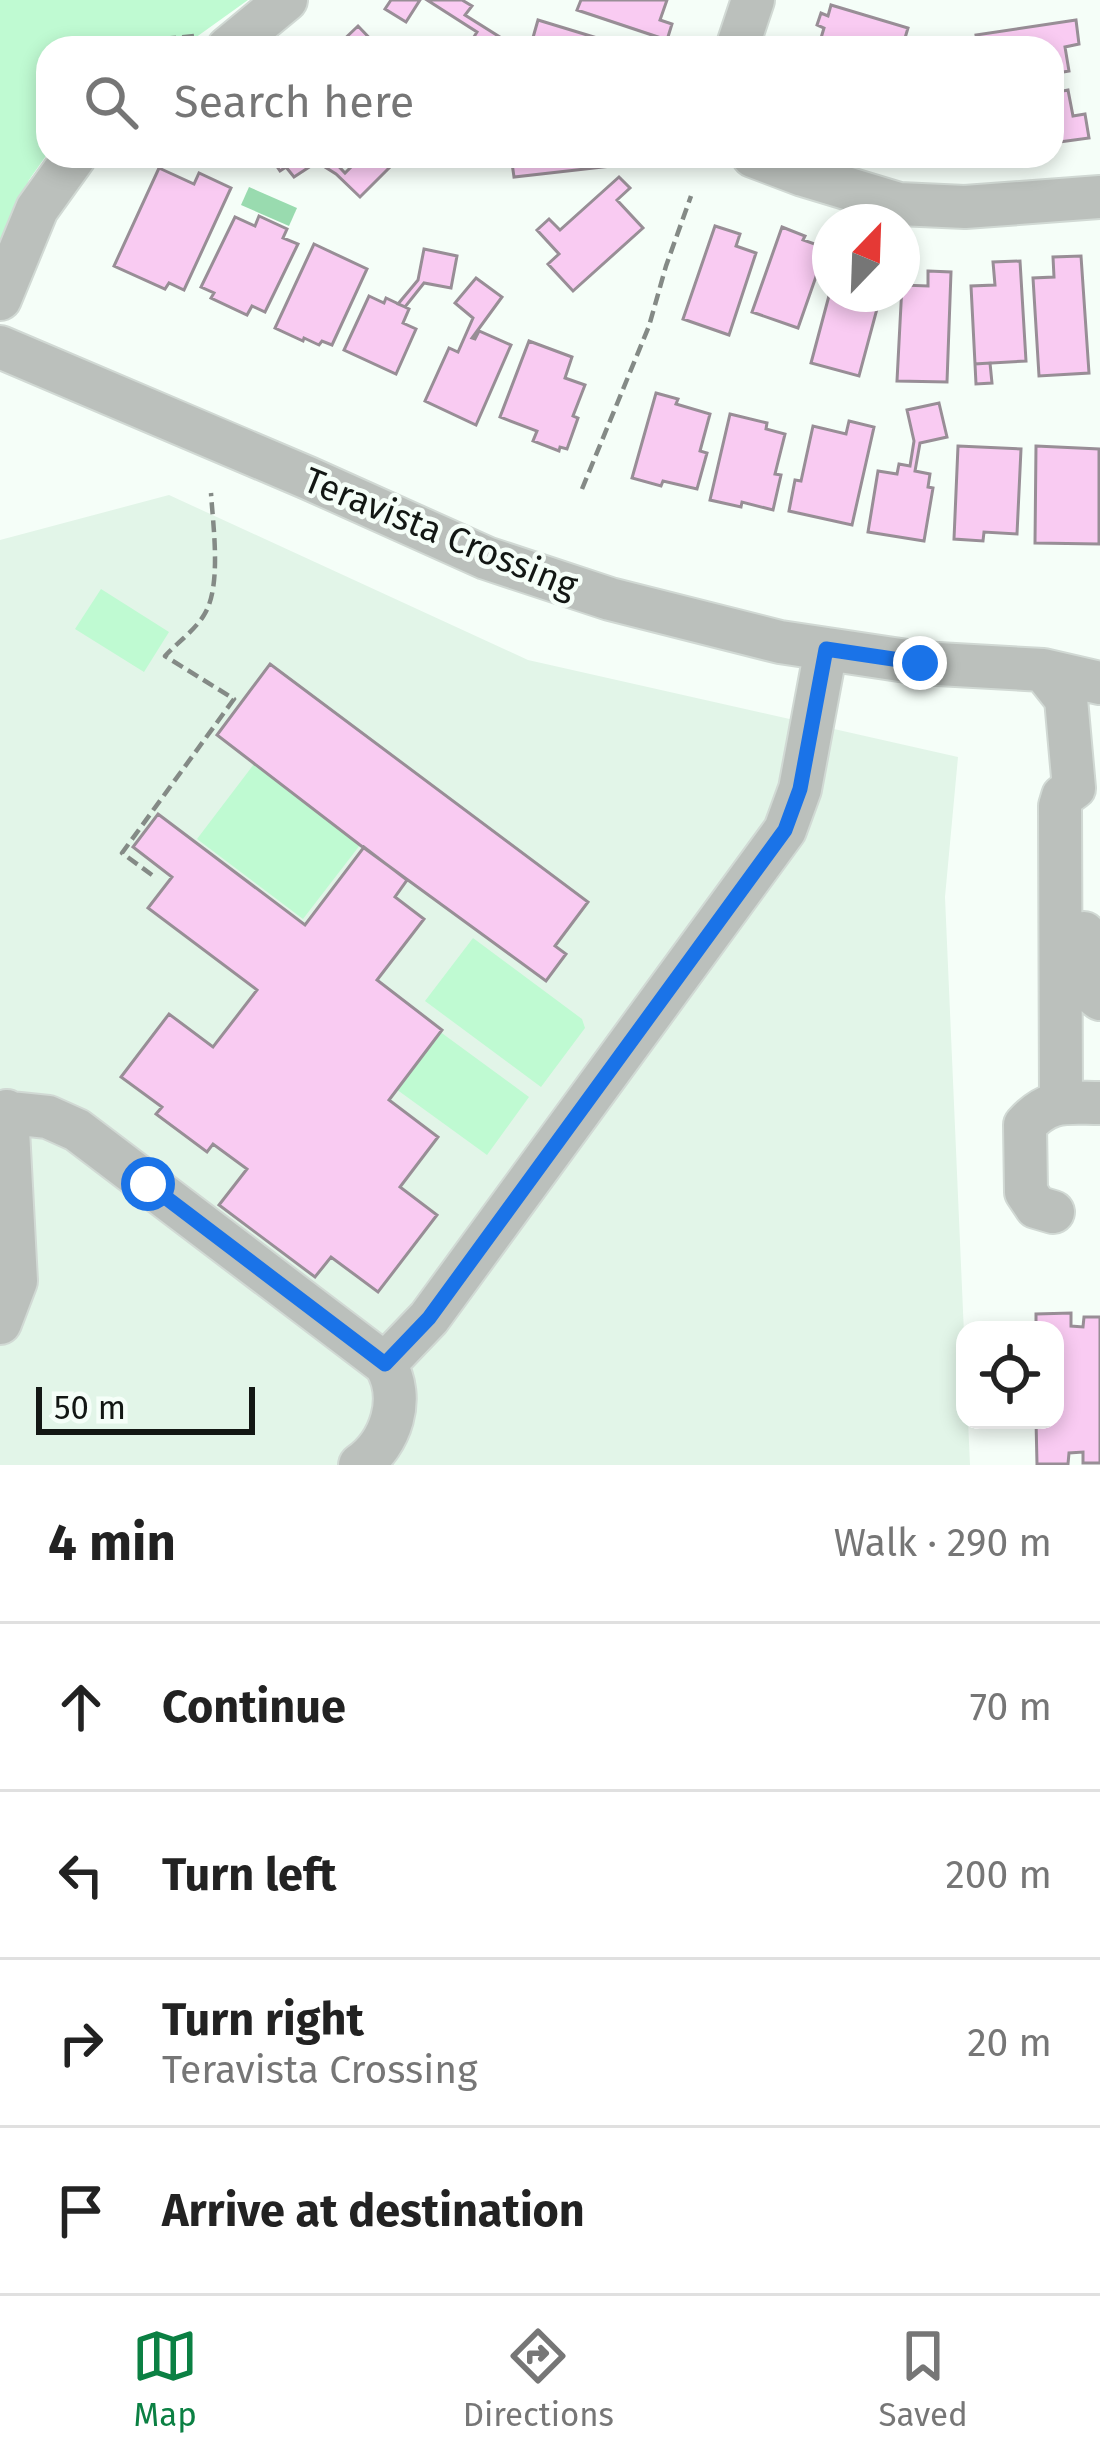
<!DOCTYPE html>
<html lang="en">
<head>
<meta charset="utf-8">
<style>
	body { margin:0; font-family:"Fira Sans",sans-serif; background:#f6f6f6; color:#222 }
	.controls { position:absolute; right:36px; bottom:36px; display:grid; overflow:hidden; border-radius:24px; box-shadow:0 6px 18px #0003 }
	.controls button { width:108px; height:108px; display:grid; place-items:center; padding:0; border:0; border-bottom:3px solid #e0e0e0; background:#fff; color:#222; font:60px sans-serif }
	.compass { position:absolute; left:812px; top:204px; width:108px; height:108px; border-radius:50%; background:#fff; box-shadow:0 6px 18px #0003; rotate:23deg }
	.scale { position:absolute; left:36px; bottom:30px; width:219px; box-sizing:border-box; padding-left:12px; border:6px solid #131714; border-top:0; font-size:33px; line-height:42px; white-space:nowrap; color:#131714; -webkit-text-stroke:9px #f5fef8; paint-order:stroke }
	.stop { position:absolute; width:36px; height:36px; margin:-27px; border:9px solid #1a73e8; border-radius:50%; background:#fff }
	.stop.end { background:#1a73e8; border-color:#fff; box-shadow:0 3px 12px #0008 }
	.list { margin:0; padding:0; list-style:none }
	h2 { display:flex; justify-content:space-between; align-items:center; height:156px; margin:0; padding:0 48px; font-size:51px }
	h2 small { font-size:39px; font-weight:400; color:#767676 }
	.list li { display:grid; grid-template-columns:78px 1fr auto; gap:36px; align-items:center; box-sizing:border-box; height:168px; padding:0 48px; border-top:3px solid #e0e0e0 }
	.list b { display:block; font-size:45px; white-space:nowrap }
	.list p { margin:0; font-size:39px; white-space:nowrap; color:#767676 }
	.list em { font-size:39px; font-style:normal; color:#767676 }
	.icon { flex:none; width:66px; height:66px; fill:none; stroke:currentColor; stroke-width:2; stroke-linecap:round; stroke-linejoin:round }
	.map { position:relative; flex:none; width:1100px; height:1465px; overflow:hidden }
	.search { position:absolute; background:#fff; box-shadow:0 6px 18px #0003; left:36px; right:36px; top:36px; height:132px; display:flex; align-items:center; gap:30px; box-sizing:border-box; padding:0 42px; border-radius:36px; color:#767676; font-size:45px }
	.sheet { height:828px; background:#fff }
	nav { display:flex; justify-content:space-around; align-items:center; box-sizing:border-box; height:168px; border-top:3px solid #e0e0e0; background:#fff; font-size:33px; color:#767676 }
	nav a { display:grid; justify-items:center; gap:6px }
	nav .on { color:#0b8043 }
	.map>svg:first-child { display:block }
	.built { fill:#e2f5e8 }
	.green { fill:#bffad2 }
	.water { fill:#99dbaf }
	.building { fill:#f9cbf2; stroke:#988e96; stroke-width:3 }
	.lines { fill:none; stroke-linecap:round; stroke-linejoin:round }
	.minor-casing { stroke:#d1d9d4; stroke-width:46 }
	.path { stroke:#848a86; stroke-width:4.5; stroke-dasharray:12 6; stroke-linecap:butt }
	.minor { stroke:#bbc0bc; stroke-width:42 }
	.route { stroke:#1a73e8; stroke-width:15 }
	.labels { text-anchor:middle; stroke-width:9; stroke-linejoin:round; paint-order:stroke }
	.street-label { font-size:36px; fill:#131714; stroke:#f5fef8 }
</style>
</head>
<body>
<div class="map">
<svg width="1100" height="1465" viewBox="0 0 1100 1465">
	<rect width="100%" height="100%" fill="#f5fef8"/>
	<path class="built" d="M169 495 528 660 958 757 945 897 965 1357V1420H968L970 1465H0V540Z"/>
	<path class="green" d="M0 0H248L181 48H48V153L29 180 0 246Z
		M101 589 169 632 144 672 75 629Z
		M254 764 360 845 303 919 197 839Z
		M473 938 582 1019 585 1028 541 1087 425 1001Z
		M439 1031 529 1097 487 1155 396 1089Z"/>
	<path class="water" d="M249 187 297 208 289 226 241 205Z"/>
	<path class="building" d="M391 0H420L406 22 385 9Z
		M427 0H462L472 6 465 15 503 39 497 48H467L477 32Z
		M581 0H667L660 20 672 24 667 40 577 10Z
		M831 5 908 28 902 48H818L824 28 817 25 821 13 828 16Z
		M538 20 630 48H530Z
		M1076 20 1079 44 1065 47 1069 71 1052 74V48H978L976 35Z
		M358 26 379 48H335Z
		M1068 90 1073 116 1085 114 1089 138 1052 143V93Z
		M270 156H329L345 173 362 156H381L391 166 360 197 336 174 317 162 294 177 286 167 280 171Z
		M511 156H610L612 166 514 177Z
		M159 168 194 184 199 173 231 188 184 290 169 283 165 289 114 266Z
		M619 177 630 188 617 200 643 228 573 291 548 264 559 254 537 230 549 219 560 230Z
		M259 216 287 229 283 238 298 244 265 312 252 306 247 315 211 298 214 293 201 287 235 217 255 226Z
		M715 226 740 234 736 246 756 253 729 335 683 319Z
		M782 227 805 236 803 240 826 248 798 328 752 312Z
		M314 244 367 269 332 345 322 341 319 345 304 338 303 341 275 328Z
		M424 249 457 256 451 288 424 283 405 307 398 304 418 280Z
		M1081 256 1089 373 1039 376 1033 278 1054 277 1053 257Z
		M1020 261 1026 361 975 364 971 286 995 285 993 262Z
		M928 271 951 272 947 382 897 381 902 285 928 286Z
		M476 278 502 297 472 338 475 339 479 331 511 345 476 425 425 401 449 348 458 352 473 318 455 303Z
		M830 292V294H881L859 376 811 363Z
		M369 296 384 303 386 298 409 309 403 323 416 329 396 374 344 350Z
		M529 341 572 357 565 378 585 385 573 416 578 418 567 449 560 447 559 451 533 441 537 431 500 417Z
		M990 363 992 383 976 384 975 364Z
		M656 393 678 399 676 404 710 414 700 451 707 453 697 489 663 481 661 486 632 478Z
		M939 403 947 437 920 443 915 471 930 474 928 487 933 488 924 541 868 532 878 471 897 474 899 464 910 466 914 441 907 410Z
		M730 414 767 423 766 429 785 434 775 474 781 475 773 510 742 502 741 507 710 500Z
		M849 421 874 427 852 525 789 511 795 480 801 481 813 426 846 434Z
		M958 446 1021 449 1017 534 984 532 983 541 954 539Z
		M1036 446 1099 449V544L1035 543Z
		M270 664 588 902 555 946 566 954 546 981 360 845 217 735Z
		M158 814 305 925 364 847 407 880 395 897 424 919 377 980 442 1030 389 1100 438 1137 400 1187 437 1215 378 1292 331 1257 315 1277 219 1205 247 1169 213 1144 207 1152 156 1114 162 1107 121 1077 169 1014 213 1047 257 990 148 908 172 877 133 847Z
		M1071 1313V1326L1083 1327 1084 1317H1100V1463H1083V1452L1069 1453 1068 1464H1037L1036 1420H1055V1330H1036V1314Z"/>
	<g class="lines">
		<g class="minor-casing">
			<path id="minor" d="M228 48 286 0
				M737 48 753 0
				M753 156 803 175 899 204 965 207 1100 197
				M0 299 37 209 75 156
				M0 347 308 478 486 558 610 599 780 642 920 663 1043 670 1100 683
				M1043 670 1066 699 1074 788 1063 796 1060 806 1061 1103
				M1084 933C1084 956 1079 984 1100 999
				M0 1112 48 1117 77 1130 385 1364C406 1398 391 1443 360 1465
				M1053 1212 1036 1207 1026 1192 1025 1125C1049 1098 1066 1103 1100 1103
				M0 1323 16 1281 7 1111
				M385 1364 429 1318 785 830 800 789 826 649"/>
		</g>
		<path class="path" d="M149 48 162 39 194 36
			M582 489 649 326 666 266 691 196
			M152 875 122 853 234 699 165 656C177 643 195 630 204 615 222 587 213 526 211 493"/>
		<use href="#minor" class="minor"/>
	</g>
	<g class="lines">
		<path class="route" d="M148 1184 385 1364 429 1318 785 830 800 789 826 649 920 663"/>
	</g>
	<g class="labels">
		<g class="street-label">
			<text transform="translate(441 532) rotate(22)" y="13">Teravista Crossing</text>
		</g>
	</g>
</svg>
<div class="controls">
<button><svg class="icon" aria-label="locate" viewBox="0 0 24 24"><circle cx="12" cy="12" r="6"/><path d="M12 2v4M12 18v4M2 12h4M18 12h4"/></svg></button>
</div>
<svg class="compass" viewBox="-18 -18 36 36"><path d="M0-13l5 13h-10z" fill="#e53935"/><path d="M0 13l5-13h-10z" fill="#767676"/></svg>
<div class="scale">50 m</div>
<div class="stop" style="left:148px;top:1184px"></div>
<div class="stop end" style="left:920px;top:663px"></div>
<div class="search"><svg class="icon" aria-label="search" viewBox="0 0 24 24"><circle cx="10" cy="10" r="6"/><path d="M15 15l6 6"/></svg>Search here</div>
</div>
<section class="sheet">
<h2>4 min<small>Walk · 290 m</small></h2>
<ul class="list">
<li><svg class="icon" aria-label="ahead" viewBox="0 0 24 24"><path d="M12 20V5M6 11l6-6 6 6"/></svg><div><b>Continue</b></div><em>70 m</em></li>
<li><svg class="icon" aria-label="left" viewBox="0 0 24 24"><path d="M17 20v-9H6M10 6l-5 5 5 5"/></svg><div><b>Turn left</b></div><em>200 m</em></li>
<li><svg class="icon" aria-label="right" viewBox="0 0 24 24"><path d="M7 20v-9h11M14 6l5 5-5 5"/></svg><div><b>Turn right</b><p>Teravista Crossing</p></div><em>20 m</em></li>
<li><svg class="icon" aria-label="arrive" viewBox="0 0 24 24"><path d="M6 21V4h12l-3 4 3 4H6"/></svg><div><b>Arrive at destination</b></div></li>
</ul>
</section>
<nav>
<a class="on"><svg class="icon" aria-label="map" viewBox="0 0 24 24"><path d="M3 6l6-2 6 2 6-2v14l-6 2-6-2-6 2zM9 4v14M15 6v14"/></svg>Map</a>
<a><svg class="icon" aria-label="directions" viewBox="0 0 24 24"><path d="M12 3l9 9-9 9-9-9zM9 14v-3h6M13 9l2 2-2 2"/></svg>Directions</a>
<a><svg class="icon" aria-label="saved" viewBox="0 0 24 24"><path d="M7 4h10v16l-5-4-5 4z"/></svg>Saved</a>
</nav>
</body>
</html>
